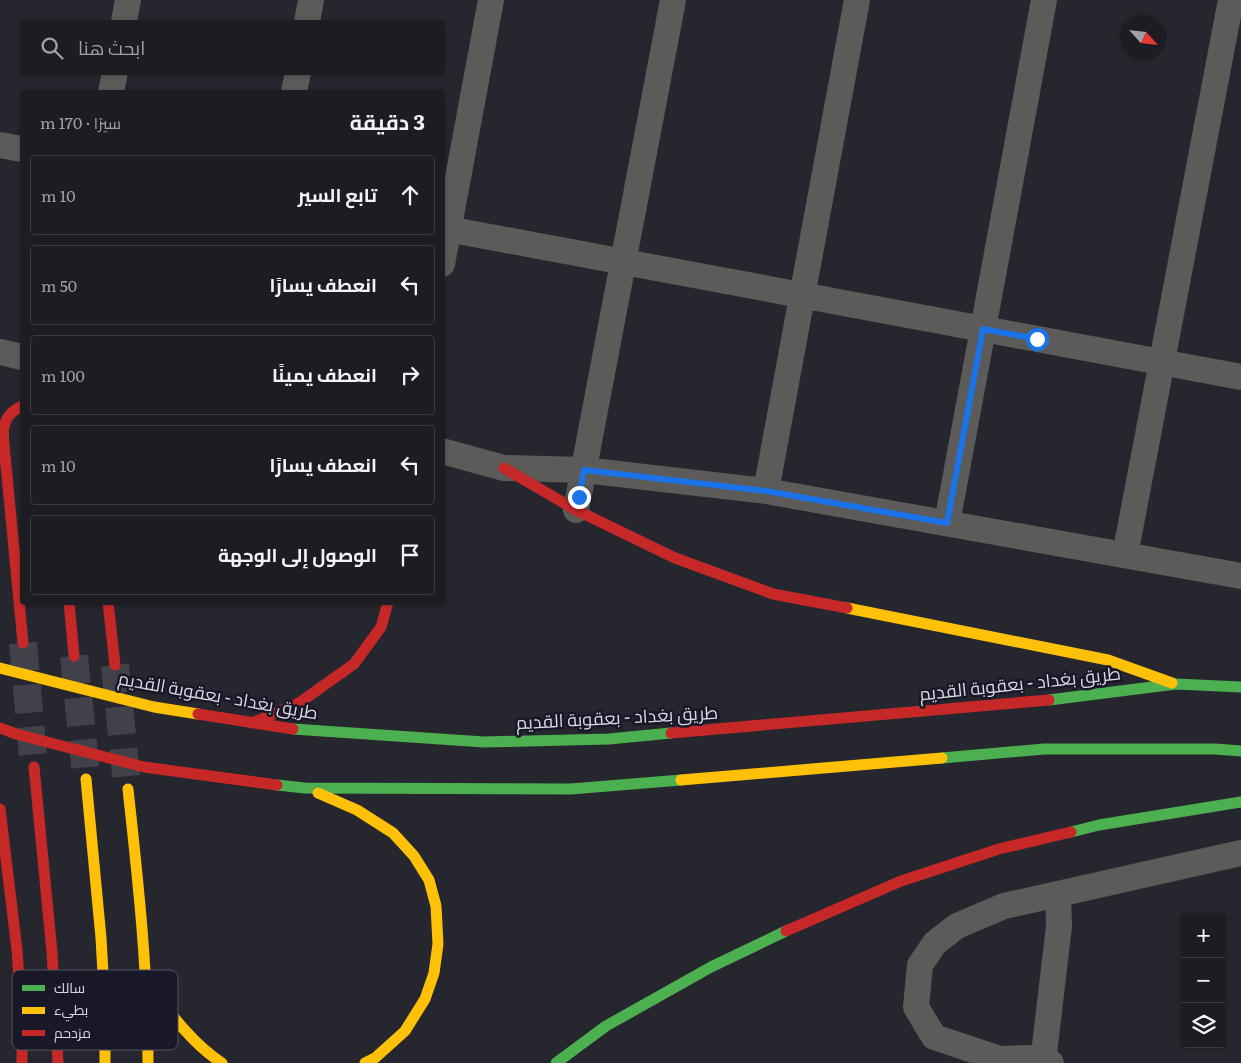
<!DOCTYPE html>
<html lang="ar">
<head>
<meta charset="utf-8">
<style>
	body { margin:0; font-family:Literata,Cairo,serif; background:#29292f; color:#f1f3f6; direction:rtl }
	.controls { position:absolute; right:15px; bottom:15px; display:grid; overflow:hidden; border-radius:5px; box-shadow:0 1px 4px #0004 }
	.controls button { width:45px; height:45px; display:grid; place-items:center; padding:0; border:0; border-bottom:1px solid #3a3a40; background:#1c1c22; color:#f1f3f6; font:25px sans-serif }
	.compass { position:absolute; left:1121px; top:15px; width:45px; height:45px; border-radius:50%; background:#1c1c22; box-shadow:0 1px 4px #0004; rotate:117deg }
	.stop { position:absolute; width:15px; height:15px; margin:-11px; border:4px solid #1a73e8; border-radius:50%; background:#fff }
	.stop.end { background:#1a73e8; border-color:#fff; box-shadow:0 1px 5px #0008 }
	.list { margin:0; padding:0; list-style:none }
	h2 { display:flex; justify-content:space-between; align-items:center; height:65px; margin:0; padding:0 20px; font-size:21px }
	h2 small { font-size:16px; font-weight:400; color:#a0a1a5 }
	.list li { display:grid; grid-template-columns:32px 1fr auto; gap:15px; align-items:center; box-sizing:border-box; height:80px; margin:0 10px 10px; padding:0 10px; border:1px solid #3a3a40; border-radius:5px }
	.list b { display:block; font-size:19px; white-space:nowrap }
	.list em { font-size:16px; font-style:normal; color:#a0a1a5 }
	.icon { flex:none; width:28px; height:28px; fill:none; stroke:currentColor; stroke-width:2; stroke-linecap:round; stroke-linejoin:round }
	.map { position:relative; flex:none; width:1241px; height:1063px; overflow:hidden; direction:ltr }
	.search { position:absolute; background:#1c1c22; box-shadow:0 1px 4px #0004; left:20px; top:20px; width:425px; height:55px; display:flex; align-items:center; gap:12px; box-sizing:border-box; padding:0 18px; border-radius:5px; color:#a0a1a5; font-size:19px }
	.panel { position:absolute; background:#1c1c22; box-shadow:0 1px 4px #0004; left:20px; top:90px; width:425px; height:515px; border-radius:5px; direction:rtl }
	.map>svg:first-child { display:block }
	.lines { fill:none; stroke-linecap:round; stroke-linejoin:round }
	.primary-tunnel { stroke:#414149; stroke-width:28; stroke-dasharray:28 14; stroke-linecap:butt }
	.highway-tunnel { stroke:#414149; stroke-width:28; stroke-dasharray:28 14; stroke-linecap:butt }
	.street { stroke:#5c5b5a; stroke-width:26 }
	.fast { stroke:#4caf50; stroke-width:11 }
	.slow { stroke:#ffc107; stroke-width:11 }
	.jam { stroke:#c62828; stroke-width:11 }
	.slow-bridge { stroke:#ffc107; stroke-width:11 }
	.jam-bridge { stroke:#c62828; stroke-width:11 }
	.route { stroke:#1a73e8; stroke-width:6 }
	.labels { text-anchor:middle; stroke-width:5; stroke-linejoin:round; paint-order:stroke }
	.street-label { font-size:18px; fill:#dadae5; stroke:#191828 }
	.key { fill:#191828; stroke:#535261; stroke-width:1 }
	.key-label { font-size:14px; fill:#dadae5 }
</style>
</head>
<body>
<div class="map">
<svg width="1241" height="1063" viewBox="0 0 1241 1063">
	<rect width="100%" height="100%" fill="#26262e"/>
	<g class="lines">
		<path class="primary-tunnel" d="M23 643 34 767
			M74 656 86 773"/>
		<path class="highway-tunnel" d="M115 665 127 785"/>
		<path class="street" d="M124 22 128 0
			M307 22 311 0
			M111 92 115 72
			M294 92 298 72
			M0 145 22 149
			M442 228 1241 377
			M442 264 491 0
			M0 352 22 357
			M442 451 504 468 584 470 766 491 1241 576
			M766 491 857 0
			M576 510 673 0
			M947 523 1044 0
			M1125 555 1231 0
			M1058 894 1241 853
			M1000 1059 934 1037 916 1007 920 965 935 943 957 926 1004 906 1058 894 1059 926 1043 1062
			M999 1063 1000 1059 1027 1058 1051 1063"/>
		<path class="fast" d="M1049 700 1176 684 1241 687
			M293 729 484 742 609 739 671 733
			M942 758 1044 749H1215L1241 751
			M277 785 305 788 571 789 681 780
			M1071 832 1099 825 1241 802
			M556 1063 606 1026 711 967 786 931"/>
		<path class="slow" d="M0 430 3 434
			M847 608 1108 660 1172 683
			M86 779 101 938 105 1009V1063
			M681 780 942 758
			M128 789C138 880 148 971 148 1063
			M318 793 357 810 393 833 414 856 429 880 436 906 438 944 434 973 425 999 405 1031 375 1058 365 1063
			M146 981C168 1010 191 1043 222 1063"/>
		<path class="jam" d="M22 406C9 412 4 420 3 434L23 643
			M504 468 576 510 675 558 773 594 847 608
			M69 602 74 656
			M108 602 115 665
			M252 723 299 703 354 664 381 627 388 602
			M671 733 1049 700
			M34 767 52 952 58 1063
			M0 809 17 950 22 1021V1063
			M786 931 901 881 999 849 1071 832"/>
		<path class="slow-bridge" d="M0 668 154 707 198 714"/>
		<path class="jam-bridge" d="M198 714 293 729
			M0 728 16 734 144 767 277 785"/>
	</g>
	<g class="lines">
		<path class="route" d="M579 497 584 470 766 491 947 523 983 329 1037 339"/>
	</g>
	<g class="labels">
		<g class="street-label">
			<text transform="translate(1020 684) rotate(-6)" y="6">طريق بغداد - بعقوبة القديم</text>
			<text transform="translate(218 696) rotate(10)" y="6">طريق بغداد - بعقوبة القديم</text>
			<text transform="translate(617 718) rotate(-3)" y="6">طريق بغداد - بعقوبة القديم</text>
		</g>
	</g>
	<rect x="12" y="970" width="166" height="80" rx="8" class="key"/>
	<rect x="22" y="985" width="23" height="6" fill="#4caf50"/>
	<rect x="22" y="1007" width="23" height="7" fill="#ffc107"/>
	<rect x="22" y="1030" width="23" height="6" fill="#c62828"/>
	<g class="key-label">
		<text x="54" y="993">سالك</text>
		<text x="54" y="1015">بطيء</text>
		<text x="54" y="1038">مزدحم</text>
	</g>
</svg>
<div class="controls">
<button>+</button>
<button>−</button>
<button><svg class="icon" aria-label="layers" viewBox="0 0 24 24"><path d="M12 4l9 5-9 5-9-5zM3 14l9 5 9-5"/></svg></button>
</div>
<svg class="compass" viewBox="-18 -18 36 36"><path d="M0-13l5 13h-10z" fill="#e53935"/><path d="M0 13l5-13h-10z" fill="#a0a1a5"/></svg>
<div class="stop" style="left:1037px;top:339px"></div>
<div class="stop end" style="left:579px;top:497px"></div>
<div class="search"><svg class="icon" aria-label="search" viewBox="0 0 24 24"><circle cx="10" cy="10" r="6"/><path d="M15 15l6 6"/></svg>ابحث هنا</div>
<section class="panel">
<h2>3 دقيقة<small>سيرًا · 170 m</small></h2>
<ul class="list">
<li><svg class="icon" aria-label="ahead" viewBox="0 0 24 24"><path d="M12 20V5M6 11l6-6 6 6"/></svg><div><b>تابع السير</b></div><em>10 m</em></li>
<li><svg class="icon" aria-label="left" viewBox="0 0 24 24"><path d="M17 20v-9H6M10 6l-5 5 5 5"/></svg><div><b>انعطف يسارًا</b></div><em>50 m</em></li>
<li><svg class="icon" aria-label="right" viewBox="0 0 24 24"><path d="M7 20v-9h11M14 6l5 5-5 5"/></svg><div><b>انعطف يمينًا</b></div><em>100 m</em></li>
<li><svg class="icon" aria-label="left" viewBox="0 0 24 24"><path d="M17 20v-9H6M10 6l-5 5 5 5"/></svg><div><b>انعطف يسارًا</b></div><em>10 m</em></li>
<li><svg class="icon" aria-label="arrive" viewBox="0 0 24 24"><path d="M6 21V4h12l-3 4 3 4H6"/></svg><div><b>الوصول إلى الوجهة</b></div></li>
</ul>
</section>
</div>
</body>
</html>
